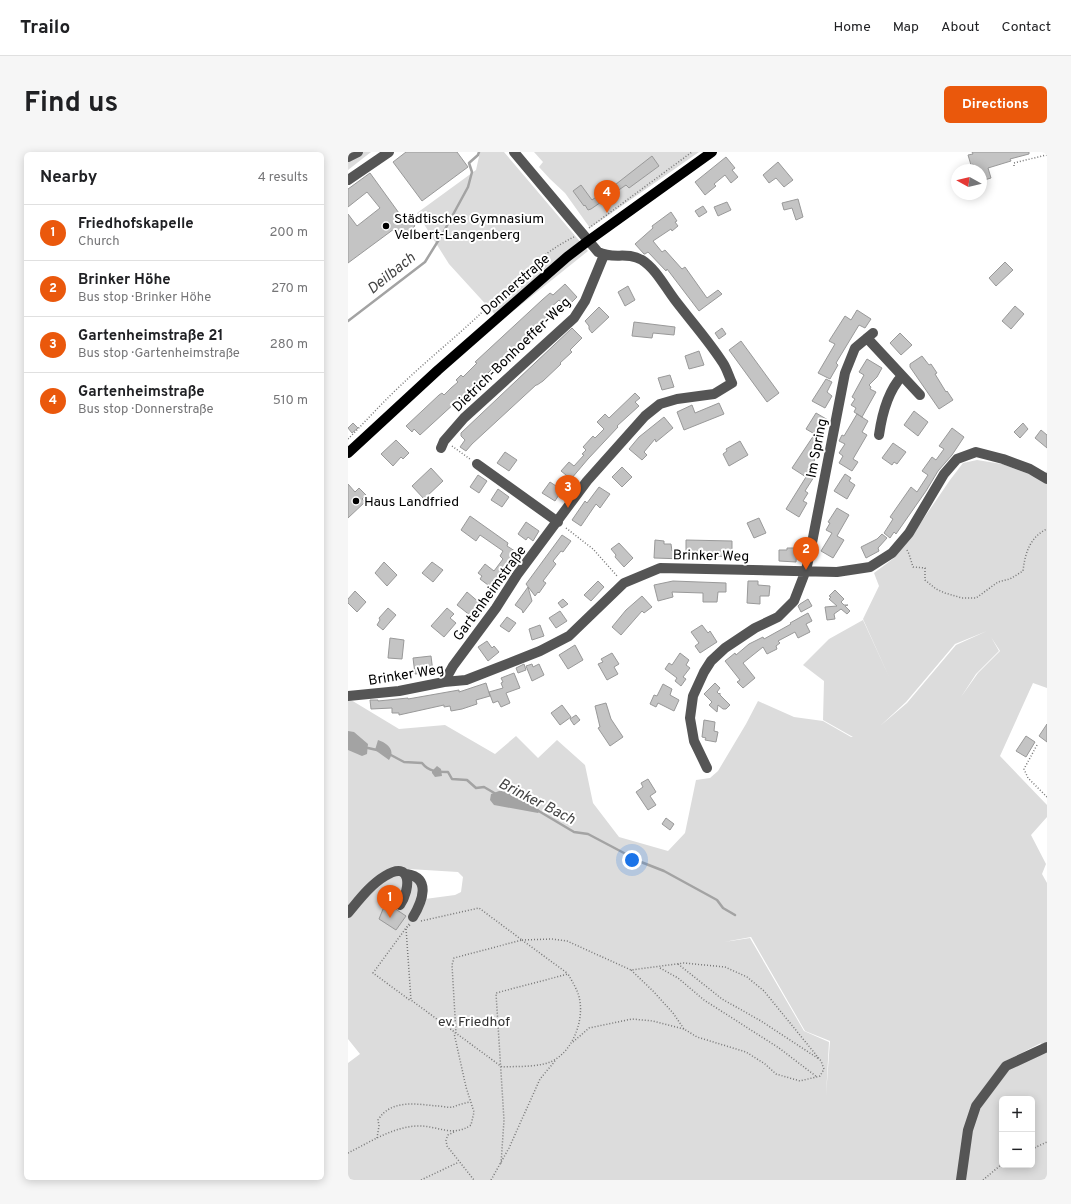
<!DOCTYPE html>
<html lang="en">
<head>
<meta charset="utf-8">
<style>
	body { margin:0; font-family:Overpass,sans-serif; background:#f6f6f6; color:#202124 }
	.controls { position:absolute; right:12px; bottom:12px; display:grid; overflow:hidden; border-radius:6px; box-shadow:0 2px 10px #0003 }
	.controls button { width:36px; height:36px; display:grid; place-items:center; padding:0; border:0; border-bottom:1px solid #e0e0e0; background:#fff; color:#202124; font:20px sans-serif }
	.compass { position:absolute; left:603px; top:12px; width:36px; height:36px; border-radius:50%; background:#fff; box-shadow:0 2px 10px #0003; rotate:278deg }
	.you { position:absolute; left:284px; top:708px; width:14px; height:14px; margin:-10px; border:3px solid #fff; border-radius:50%; background:#1a73e8; box-shadow:0 0 0 6px #1a73e833 }
	.badge { display:grid; place-items:center; width:26px; height:26px; border-radius:50%; background:#ea580c; color:#fff; font-size:13px; font-weight:700 }
	.pin { position:absolute; translate:-50% -33px; filter:drop-shadow(0 1px 2px #0008) }
	.pin::after { content:''; position:absolute; top:21px; width:14px; height:12px; background:inherit; clip-path:polygon(0 0,100% 0,50% 100%) }
	.list { margin:0; padding:0; list-style:none }
	h2 { display:flex; justify-content:space-between; align-items:center; height:52px; margin:0; padding:0 16px; font-size:17px }
	h2 small { font-size:13px; font-weight:400; color:#757577 }
	.list li { display:grid; grid-template-columns:26px 1fr auto; gap:12px; align-items:center; box-sizing:border-box; height:56px; padding:0 16px; border-top:1px solid #e0e0e0 }
	.list b { display:block; font-size:15px; white-space:nowrap }
	.list p { margin:0; font-size:13px; white-space:nowrap; color:#757577 }
	.list em { font-size:13px; font-style:normal; color:#757577 }
	.map { position:relative; flex:none; width:699px; height:1028px; overflow:hidden; border-radius:6px }
	header { display:flex; align-items:center; gap:24px; box-sizing:border-box; height:56px; padding:0 20px; background:#fff; border-bottom:1px solid #e0e0e0 }
	header strong { font-size:19px }
	nav { display:flex; gap:22px; margin-inline-start:auto; font-size:14px }
	.intro { display:flex; align-items:center; justify-content:space-between; box-sizing:border-box; height:96px; padding:0 24px }
	h1 { margin:0; font-size:28px }
	.button { padding:10px 18px; border-radius:6px; background:#ea580c; color:#fff; font-size:14px; font-weight:700 }
	main { display:flex; gap:24px; padding:0 24px }
	aside { flex:1; background:#fff; border-radius:6px; box-shadow:0 2px 10px #0003 }
	.map>svg:first-child { display:block }
	.green { fill:#dcdcdc; fill-rule:evenodd }
	.water { fill:#a3a3a3 }
	.lines { fill:none; stroke-linecap:round; stroke-linejoin:round }
	.stream { stroke:#a3a3a3; stroke-width:2.5 }
	.building { fill:#c4c4c4; stroke:#999 }
	.path { stroke:#777; stroke-width:1.5; stroke-dasharray:1 2; stroke-linecap:butt }
	.minor { stroke:#555; stroke-width:10 }
	.major { stroke:#000; stroke-width:10 }
	.poi-dot { fill:#000; stroke:#fff; stroke-width:1.5 }
	.labels { text-anchor:middle; stroke-width:4; stroke-linejoin:round; paint-order:stroke }
	.poi-label { font-size:14px; fill:#000; stroke:#fff; text-anchor:start }
	.street-label { font-size:14px; fill:#000; stroke:#fff }
	.park-label { font-size:14px; fill:#333; stroke:#fff }
	.water-label { font-size:15px; font-style:italic; fill:#444; stroke:#fff }
</style>
</head>
<body>
<header>
<strong>Trailo</strong>
<nav><a>Home</a><a>Map</a><a>About</a><a>Contact</a></nav>
</header>
<div class="intro"><h1>Find us</h1><a class="button">Directions</a></div>
<main>
<aside>
<h2>Nearby<small>4 results</small></h2>
<ul class="list">
<li><span class="badge">1</span><div><b>Friedhofskapelle</b><p>Church</p></div><em>200 m</em></li>
<li><span class="badge">2</span><div><b>Brinker Höhe</b><p>Bus stop · Brinker Höhe</p></div><em>270 m</em></li>
<li><span class="badge">3</span><div><b>Gartenheimstraße 21</b><p>Bus stop · Gartenheimstraße</p></div><em>280 m</em></li>
<li><span class="badge">4</span><div><b>Gartenheimstraße</b><p>Bus stop · Donnerstraße</p></div><em>510 m</em></li>
</ul>
</aside>
<div class="map">
<svg width="699" height="1028" viewBox="0 0 699 1028">
	<rect width="100%" height="100%" fill="#fff"/>
	<path class="green" d="M0 0H23L0 18Z
		M132 0H156L240 99 153 169 101 112 69 61 128 18Z
		M186 0H351L242 76 217 41 202 27 191 15 195 10Z
		M629 308 654 312 694 327 699 319V536L685 531 652 604 699 653V665L683 683 698 712 694 722 699 731V1028H616L622 980 629 957 658 916 692 900 693 891 656 910 625 953 610 1028H0V911L12 902 0 887V548H3L51 577 97 573 147 602 168 584 190 606 209 588 237 613 245 651 271 685 320 699 337 681 348 628 362 626 370 619 398 572 410 549 446 565 475 569 503 585H505L475 568 476 529 455 513 481 487 515 468 542 527 515 467 531 434 526 421 546 406 563 385 602 328 615 311ZM639 479 608 493 559 551 532 574 558 550 607 492ZM643 485 652 499 630 521 613 545 628 522 651 499ZM61 717 110 720 115 725 113 740 107 743 77 747 67 723ZM403 785 457 879 482 889 478 944 481 890 456 879 402 786 376 790ZM654 947H684V1013H654Z"/>
	<path class="water" d="M0 579 6 580 20 592 19 602 14 604 0 598Z
		M30 588C39 591 48 598 41 608L27 598Z
		M89 614 93 617 94 624 87 625 84 621V619Z
		M151 639H156L188 655 192 659 190 661 146 653 142 648 143 642Z"/>
	<g class="lines">
		<path class="stream" d="M0 169 77 110 95 81 120 35 124 20 121 11 130 3 131 0
			M20 596 29 598
			M41 602 56 610 74 611C81 620 90 620 100 620L104 627 119 628 128 636 136 635 148 642
			M189 658 226 680 240 682 293 710 316 719 369 748 375 756 387 763"/>
	</g>
	<path class="building" d="M58 0H109L120 15 74 49 45 10Z
		M624 0H681V2L662 7 663 9 640 16 643 26 633 29V18H627L625 12 623 13 620 3 625 2Z
		M304 4 311 14 281 36 278 33 243 57 240 58 237 53 236 54 225 39 233 33 244 48 262 35 263 36Z
		M378 5 387 16 384 18 390 25 383 31 377 23 366 32 368 34 357 43 347 30Z
		M430 10 445 28 436 35 428 26 421 31 415 23Z
		M22 21 56 68 60 65 67 74 52 85 46 77 0 111V62L9 74 32 56 19 40 0 55V37Z
		M450 47 455 65 448 68 444 56 436 58 434 51Z
		M379 50 383 58 370 64 366 55Z
		M355 54 359 60 351 65 347 59Z
		M323 60 329 69 327 70 330 74 324 79 323 77 305 89 314 100 317 98 334 117 337 115 359 146 370 138 374 142 351 159 319 117 318 119 300 100 297 102H296L287 92 305 76 304 74Z
		M657 110 665 118 648 134 641 126Z
		M217 132 229 145 218 156 211 148 199 159 203 163 154 207 136 225 138 227 111 253 108 250 72 283 66 277 64 280 58 274 91 243 94 241 96 243 103 236 110 230 108 228 113 223 115 225 129 211 127 210 194 148 202 141 205 143Z
		M280 134 287 148 277 154 270 140Z
		M667 154 676 162 663 177 654 169Z
		M251 155 261 165 244 181 241 177V174L237 169Z
		M509 158 523 167 517 176 511 173 488 211 490 213 482 227 470 221 487 192 481 189 497 164 503 168Z
		M286 170 327 175 326 183 305 181 304 186 284 184Z
		M224 176 234 186 222 198 224 200 212 211 213 212 195 229 189 233H188L124 292 118 299 112 295 117 288 113 284V281Z
		M374 176 378 182 371 187 367 181Z
		M552 181 564 193 553 203 542 191Z
		M393 189 431 241 419 250 381 198Z
		M351 199 356 213 341 217 337 204Z
		M574 204 581 213 583 212 589 221 587 222 598 240 599 239 605 248 591 257 562 215V212Z
		M519 207 534 216 529 225 521 233 523 235 522 237 528 240 514 265 506 260 508 256 503 253 507 247 504 245 516 223 511 220Z
		M322 223 326 235 314 238 310 226Z
		M478 227 484 230 479 240 484 244 477 256 464 249Z
		M287 241 292 246 287 250 291 254 269 274 270 275 240 307 223 327 213 319 221 310 226 314 236 303 234 302 238 298 235 295 245 284 247 286 256 277 249 270 257 262 261 266Z
		M371 251 376 262 336 278 329 260 344 253 347 261Z
		M566 259 580 270 570 284 556 273Z
		M468 261 480 268 470 284 458 277Z
		M509 262 520 269 514 280 519 283 505 307 510 310 504 319 491 311 495 304 491 301 497 292 491 289 494 283 496 284Z
		M316 265 325 276 308 290 307 287 296 300 299 303 294 308 281 297 291 285Z
		M5 271 10 276 4 281 0 276Z
		M675 271 680 277 672 286 666 280Z
		M604 276 616 285 604 303 590 319 578 339 548 382 546 380 542 386 536 381 545 367 542 365 563 335 569 340 580 323 574 319 584 305 588 308 596 297 591 294Z
		M693 278 699 283V296L687 286Z
		M466 283 472 286 466 297 472 300 464 312 471 317 457 339 460 341 455 349 459 351 451 365 438 357 458 325 444 316Z
		M48 288 61 301 55 307 53 305 45 314 33 302Z
		M392 289 400 303 381 314 375 302 379 299 378 297Z
		M545 291 558 300 549 312 546 310 544 313 534 306Z
		M157 300 169 308 161 319 149 311Z
		M274 315 284 325 274 335 264 325Z
		M83 316 95 329 76 347 64 334Z
		M497 322 503 326 501 329 507 333 499 347 486 339Z
		M130 323 139 329 131 341 122 335Z
		M202 330 214 338 207 349 194 341Z
		M0 332 7 340 11 336 18 343 14 347 17 350 0 366Z
		M251 335 262 342 252 356 248 352 233 374 224 368 237 349 239 351Z
		M150 337 161 345 154 355 143 348Z
		M489 356 501 363 489 384 496 388 485 406 473 399 484 381 478 378 482 371 480 370Z
		M122 364 160 391 159 394 170 401 144 436 132 427 134 424 130 421 137 412 146 419 155 407 152 404 155 399 132 383 128 389 113 378Z
		M411 366 418 381 406 386 399 371Z
		M178 370 191 379 185 389 180 385 178 388 170 382Z
		M534 382 539 386 530 396 531 399 518 406 513 395 529 387Z
		M214 383 223 389 215 400 213 399 205 409 208 412 195 429 198 431 191 441 190 440 187 444 178 432Z
		M307 388 316 389V392H323L324 399 338 400V388L384 389V405L367 404V408L306 406Z
		M271 391 285 406 276 415 267 405 268 403 263 397Z
		M439 396H449L448 410 431 409V398H439Z
		M36 410 49 423 39 434 27 421Z
		M84 410 95 418 85 430 74 421Z
		M250 429 256 435 243 449 236 443Z
		M325 429 378 431V440H370L369 450H355V441L324 440 325 445 310 449 306 433Z
		M400 429H410V433L422 434 421 444H412V452L399 451Z
		M180 435 184 449 175 461 174 458 167 453Z
		M487 438 496 447 493 450 496 453H500L497 454 502 459 499 462 493 457 486 462 487 467 479 468 477 455 489 454 481 447 483 445 481 444Z
		M7 439 18 450 9 460 0 451V447Z
		M119 440 133 452 123 464 109 453Z
		M294 444 304 455 296 461 294 459 273 483 264 475 278 458Z
		M215 447 220 452 214 456 210 451Z
		M460 447 464 454 453 460 450 454 452 452Z
		M40 456 48 463 35 478 29 473 32 468 31 466Z
		M99 456 106 462 102 466 108 471 96 485 83 474Z
		M212 459 219 469 208 476 201 466Z
		M460 461 464 469 458 472 462 480 450 486 447 480 430 489 432 491 428 494 429 497 419 502 415 495 395 511 407 526 395 536 389 530 392 528 377 509 387 501 388 503 401 492 415 485 416 487 443 472 442 471Z
		M159 465 168 471 161 480 152 474Z
		M192 473 196 484 184 488 181 477Z
		M354 473 360 481 362 479 369 490 352 501 347 494 351 491 343 480Z
		M42 486 56 488 54 507 40 506Z
		M139 489 144 496 146 494 151 500 140 509 130 495Z
		M227 493 235 508 220 517 211 503Z
		M264 501 271 512 266 515 270 522 259 528 250 512 255 510 253 507Z
		M332 501 341 508 338 513 342 516 335 525 338 527 333 534 327 529 329 526 317 517 321 511 324 513Z
		M83 504 85 520 67 522 65 506Z
		M176 512 178 518 170 521 168 516Z
		M184 512 185 515 191 512 196 523 184 529 178 514Z
		M166 521 172 536 158 541 162 551 153 555 150 549 145 551 141 540 155 536 153 531 155 530 153 526Z
		M138 531 142 544 128 548 129 552 114 557 103 559 102 554 96 555V553L51 563V561H44V556L23 557 22 548H30V549L60 546V547L111 538V540Z
		M367 531 372 536 369 540 371 542 372 541V543L382 553 378 557H375L370 553 369 560 361 553 364 550 356 542Z
		M315 532 324 537 322 543 331 548 326 559 310 551 308 555 302 552 306 543 309 544Z
		M258 551 263 567 275 585 262 594 250 576 252 575 247 554Z
		M214 553 223 565 212 573 203 561Z
		M228 563 232 568 226 573 222 567Z
		M356 568 367 570 366 579 370 580 368 590 357 588 358 586 354 585Z
		M699 572V590L691 584Z
		M678 584 687 590 678 605 668 599Z
		M300 627 308 640 302 644 308 653 300 658 288 640 295 635 293 631Z
		M318 666 326 672 322 678 314 672Z
		M43 753 49 758 58 764 48 778 31 767 35 757Z"/>
	<g class="lines">
		<path class="path" d="M698 0 699 5
			M666 14V11L698 3
			M241 76 344 0
			M0 287C17 270 33 252 51 235 76 211 103 189 128 166 157 139 190 102 226 85
			M104 294 122 307
			M218 376 245 397 270 425
			M559 398 561 402 565 415 577 416V428L588 437 597 441 614 446H628L650 430 662 427 675 419C677 401 682 385 699 377
			M689 593 676 617 680 626 699 645
			M73 769 131 756 174 788 106 806 104 813 108 881
			M61 772 58 776 63 848 154 915C169 914 195 916 208 907 225 896 235 870 232 850 231 840 225 831 220 822L148 841 156 968 153 1012
			M62 773 58 776 25 821 63 849
			M174 788 204 787 219 789 283 818 336 811 377 815 399 825 416 839 473 909 476 917 472 924 452 929 428 922 417 912 398 900 349 885 336 877 325 861 305 839 283 818
			M174 788 219 821
			M330 812 374 847 413 869 471 907
			M312 816 330 826 356 848 431 896 469 925
			M225 890 241 876 284 867 305 869 336 877
			M106 980 100 983 98 988 99 994 126 1028
			M29 986 31 974 30 968C43 947 68 952 89 954 94 954 100 956 105 955 110 953 116 951 122 950
			M684 997 699 990
			M0 1001C22 990 45 975 69 974 89 973 104 986 123 973L126 960 118 935 106 881
			M73 1028 111 1010
			M143 1028 161 996 192 927 207 909
			M635 1028 654 1012"/>
		<path class="minor" d="M0 5 10 0
			M0 28 41 0
			M519 186 572 243
			M531 283C534 262 540 239 554 224
			M93 296 96 289 116 266 226 166 237 149 256 103
			M129 312 210 370
			M96 530 105 514 148 456 169 423 239 329 297 264 312 252 329 247 366 242 384 231C381 225 379 217 375 211 361 189 343 169 327 148 317 135 308 117 294 108 278 99 266 108 250 100L166 0
			M0 544 51 539 96 530 118 528 192 499 221 484 276 431 312 416 489 420 522 415 544 401 561 381 596 322 609 307 628 300 655 307 682 317 699 327
			M359 616 346 589 342 566 345 544 356 520 363 509 377 496 407 476 430 465 446 449 458 418 462 401 497 221 507 196 525 181
			M58 722C84 725 74 750 65 765
			M0 761C11 748 22 733 37 724 64 707 63 737 52 753
			M613 1028 620 978 628 954 658 914 699 895"/>
		<path class="major" d="M0 301 90 218 219 105 240 89 364 0"/>
	</g>
	<g class="poi-dot">
		<circle cx="38" cy="74" r="4"/>
		<circle cx="8" cy="349" r="4"/>
	</g>
	<g class="labels">
		<g class="poi-label">
			<text x="46" y="71">Städtisches Gymnasium<tspan x="46" dy="16">Velbert-Langenberg</tspan></text>
			<text x="16" y="354">Haus Landfried</text>
		</g>
		<g class="street-label">
			<text transform="translate(167 132) rotate(-41)" y="5">Donnerstraße</text>
			<text transform="translate(163 202) rotate(-44)" y="5">Dietrich-Bonhoeffer-Weg</text>
			<text transform="translate(468 296) rotate(-79)" y="5">Im Spring</text>
			<text transform="translate(363 403) rotate(1)" y="5">Brinker Weg</text>
			<text transform="translate(141 441) rotate(-54)" y="5">Gartenheimstraße</text>
			<text transform="translate(58 522) rotate(-9)" y="5">Brinker Weg</text>
		</g>
		<g class="park-label">
			<text x="126" y="874">ev. Friedhof</text>
		</g>
		<g class="water-label">
			<text transform="translate(43 121) rotate(-39)" y="5">Deilbach</text>
			<text transform="translate(189 649) rotate(27)" y="5">Brinker Bach</text>
		</g>
	</g>
</svg>
<div class="controls">
<button>+</button>
<button>−</button>
</div>
<svg class="compass" viewBox="-18 -18 36 36"><path d="M0-13l5 13h-10z" fill="#e53935"/><path d="M0 13l5-13h-10z" fill="#757577"/></svg>
<div class="you"></div>
<div class="pin badge" style="left:42px;top:766px">1</div>
<div class="pin badge" style="left:458px;top:418px">2</div>
<div class="pin badge" style="left:220px;top:356px">3</div>
<div class="pin badge" style="left:259px;top:61px">4</div>
</div>
</main>
</body>
</html>
